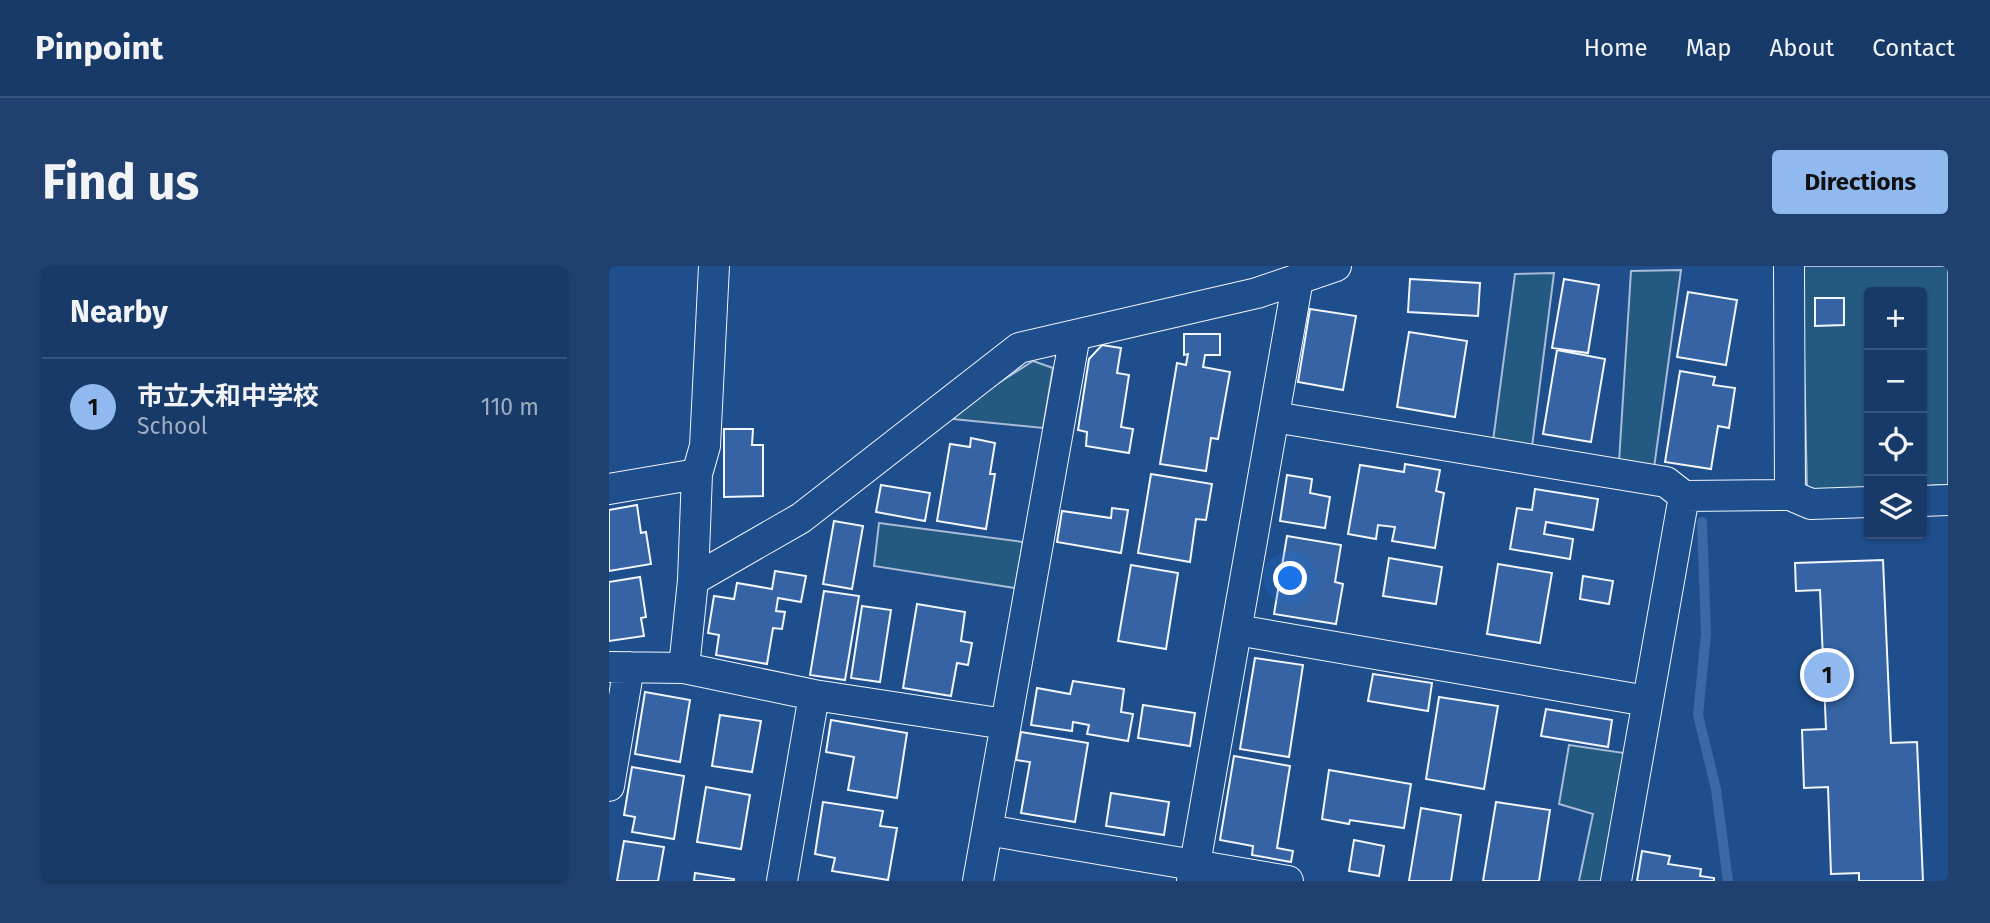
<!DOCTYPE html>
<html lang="en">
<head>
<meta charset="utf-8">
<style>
	body { margin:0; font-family:"Fira Sans","Noto Sans JP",sans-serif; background:#20416f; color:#f1f3f6 }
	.controls { position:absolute; right:21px; top:21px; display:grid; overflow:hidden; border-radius:7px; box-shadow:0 2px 5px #0004 }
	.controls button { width:63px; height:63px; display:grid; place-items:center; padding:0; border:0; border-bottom:2px solid #36547d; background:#173a69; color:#f1f3f6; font:35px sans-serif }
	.you { position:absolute; left:682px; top:313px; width:24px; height:24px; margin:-18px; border:5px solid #fff; border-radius:50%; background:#1a73e8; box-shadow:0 0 0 10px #1a73e833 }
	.badge { display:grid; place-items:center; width:46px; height:46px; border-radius:50%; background:#90b9f0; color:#111; font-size:23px; font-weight:700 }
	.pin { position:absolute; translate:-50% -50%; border:4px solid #fff; box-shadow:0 2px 7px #0006 }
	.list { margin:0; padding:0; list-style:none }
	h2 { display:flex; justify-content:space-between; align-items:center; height:91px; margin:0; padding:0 28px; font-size:30px }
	h2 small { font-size:23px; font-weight:400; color:#9eadc0 }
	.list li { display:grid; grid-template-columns:46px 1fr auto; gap:21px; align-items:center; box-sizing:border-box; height:98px; padding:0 28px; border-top:2px solid #36547d }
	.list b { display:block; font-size:26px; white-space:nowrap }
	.list p { margin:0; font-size:23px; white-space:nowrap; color:#9eadc0 }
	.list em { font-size:23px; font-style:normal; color:#9eadc0 }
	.icon { flex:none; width:38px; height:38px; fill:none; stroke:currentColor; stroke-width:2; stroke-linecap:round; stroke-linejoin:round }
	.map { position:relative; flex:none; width:1339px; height:615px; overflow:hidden; border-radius:7px }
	header { display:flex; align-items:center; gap:42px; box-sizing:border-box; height:98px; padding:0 35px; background:#173a69; border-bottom:2px solid #36547d }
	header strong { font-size:33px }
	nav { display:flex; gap:38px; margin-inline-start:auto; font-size:24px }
	.intro { display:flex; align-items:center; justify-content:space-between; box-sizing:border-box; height:168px; padding:0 42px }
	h1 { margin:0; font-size:49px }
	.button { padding:18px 32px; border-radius:7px; background:#90b9f0; color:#111; font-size:24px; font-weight:700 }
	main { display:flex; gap:42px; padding:0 42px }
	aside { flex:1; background:#173a69; border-radius:7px; box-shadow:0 2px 5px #0004 }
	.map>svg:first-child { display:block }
	.green { fill:#245a82; stroke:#a8bbd7; stroke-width:2 }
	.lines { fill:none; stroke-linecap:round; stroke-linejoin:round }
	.stream { stroke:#3b69a3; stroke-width:10 }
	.building { fill:#3563a3; stroke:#f2f6ff; stroke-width:2 }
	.minor-casing { stroke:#f2f6ff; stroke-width:32 }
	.minor { stroke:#1f4e8c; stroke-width:30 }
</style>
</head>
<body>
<header>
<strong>Pinpoint</strong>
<nav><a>Home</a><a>Map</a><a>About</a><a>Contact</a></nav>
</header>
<div class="intro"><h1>Find us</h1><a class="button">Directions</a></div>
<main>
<aside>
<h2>Nearby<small></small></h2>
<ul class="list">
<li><span class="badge">1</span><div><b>市立大和中学校</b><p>School</p></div><em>110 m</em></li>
</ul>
</aside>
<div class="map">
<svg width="1339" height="615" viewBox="0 0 1339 615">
	<rect width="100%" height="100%" fill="#1f4e8c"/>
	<path class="green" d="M1193 0H1339V219L1313 220V26H1260V222L1198 224Z
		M1072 4 1045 202 1010 196 1022 5Z
		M945 7 923 181 884 175 906 8Z
		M424 95 444 102 434 162 334 152Z
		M270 257 414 276 406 322 265 300Z
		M960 479 1015 487 993 615H970L984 548 950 538Z"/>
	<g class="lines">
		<path class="stream" d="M1093 256 1097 368 1089 449 1107 523 1119 615"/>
	</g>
	<path class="building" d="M801 13 871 17 869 50 799 46Z
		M955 13 990 19 979 87 943 82Z
		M1079 26 1128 34 1117 99 1068 91Z
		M1206 32H1235V59L1206 60Z
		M701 43 747 50 734 124 689 116Z
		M800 66 858 75 846 151 788 141Z
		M575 68H611V89H596L594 101 621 106 609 173 602 172 597 205 551 198 568 97 577 99 579 88 575 89Z
		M493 79 512 82 508 107 520 109 512 161 524 163 520 187 477 180 478 166 469 164 480 93Z
		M948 84 996 93 982 176 934 168Z
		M1071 105 1106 111 1104 119 1126 122 1120 162 1109 160 1102 203 1056 196Z
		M115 163H144L143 179H154V230L115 231Z
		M362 172 386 177 381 208H386L377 263 328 255 341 178 361 181Z
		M796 198 831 204 827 225 835 227 826 282 783 275 786 261 769 259 767 273 739 268 751 199 795 206Z
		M542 208 603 218 597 254 587 253 581 296 529 287Z
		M678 209 703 213 701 227 721 231 716 262 671 255Z
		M272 219 321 227 316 255 267 246Z
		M926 223 989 233 984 264 937 256 935 268 964 273 961 293 901 283 908 242 923 244Z
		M28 239 32 267 37 266 42 298 0 305V244Z
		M503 242 519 244 512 287 448 276 453 245 502 252Z
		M225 255 254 260 243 323 214 318Z
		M678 270 732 279 726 316 734 318 727 358 665 348Z
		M780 292 833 301 827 338 774 330Z
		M1274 294 1282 477 1308 476 1314 615H1250V607L1222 608 1219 521 1195 522 1193 464 1217 463 1211 324 1187 325 1186 297Z
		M889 298 943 307 931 377 878 368Z
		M522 299 569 307 557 383 509 375Z
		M166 305 197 310 192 336 169 332 167 345 176 346 173 363 164 362 158 398 107 389 110 369 99 367 105 330 125 333 128 317 163 323Z
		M974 310 1004 315 1000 338 971 333Z
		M31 311 37 351 32 352 35 370 0 375V316Z
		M215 325 250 330 236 414 201 409Z
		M308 338 356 346 352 375 363 377 359 399 348 397 342 430 294 422Z
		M253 340 282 344 271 416 242 412Z
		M646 392 694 399 680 491 631 483Z
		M764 408 823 417 819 445 759 435Z
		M464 415 515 423 512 446 524 448 519 475 478 468 480 459 464 456 463 465 422 459 428 422 461 428Z
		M36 426 81 434 71 496 26 488Z
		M830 431 889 440 875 523 817 513Z
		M534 439 586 447 581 480 529 472Z
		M937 443 1003 454 999 481 932 470Z
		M111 449 152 455 143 506 103 500Z
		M222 454 298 467 288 532 239 524 245 491 217 486Z
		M412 466 479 477 466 556 412 547 421 496 407 494Z
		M625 490 681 500 668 582 684 585 682 596 643 589 644 580 611 574Z
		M23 501 75 510 65 573 23 566 26 551 15 549Z
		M720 504 802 518 795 562 741 554 740 558 713 553Z
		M97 521 141 529 132 583 88 576Z
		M502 527 560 536 555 569 497 560Z
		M214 536 274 545 271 560 288 562 279 614 223 605 226 592 206 588Z
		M887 536 941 544 930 615H874Z
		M812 542 852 549 842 615H800Z
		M745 574 775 580 770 610 740 605Z
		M15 575 55 581 49 615H8Z
		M1033 585 1061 590 1059 598 1092 603 1091 610 1105 612V615H1028Z
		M86 607 125 613V615H85Z"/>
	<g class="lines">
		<g class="minor-casing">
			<path id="minor" d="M1180 0 1181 229
				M665 151 1057 216 1075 230 1181 229 1202 238 1260 236
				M88 208 96 180 105 0
				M0 223 88 208 84 314 75 402
				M1313 235 1339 234
				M84 314 192 252 410 82 648 27 727 0
				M628 364 1038 435
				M0 401 75 402 205 429 396 458
				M0 520 20 401
				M378 564 679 615
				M173 615 205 429
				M369 615 466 69
				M583 615 689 13
				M1007 615 1075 230"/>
		</g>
		<use href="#minor" class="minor"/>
	</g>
</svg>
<div class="controls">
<button>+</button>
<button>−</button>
<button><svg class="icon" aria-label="locate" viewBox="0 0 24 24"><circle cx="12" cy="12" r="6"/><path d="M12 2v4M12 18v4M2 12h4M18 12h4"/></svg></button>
<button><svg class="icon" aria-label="layers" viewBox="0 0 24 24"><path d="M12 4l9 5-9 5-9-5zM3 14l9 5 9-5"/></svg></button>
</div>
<div class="you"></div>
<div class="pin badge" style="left:1218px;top:409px">1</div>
</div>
</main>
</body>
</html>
